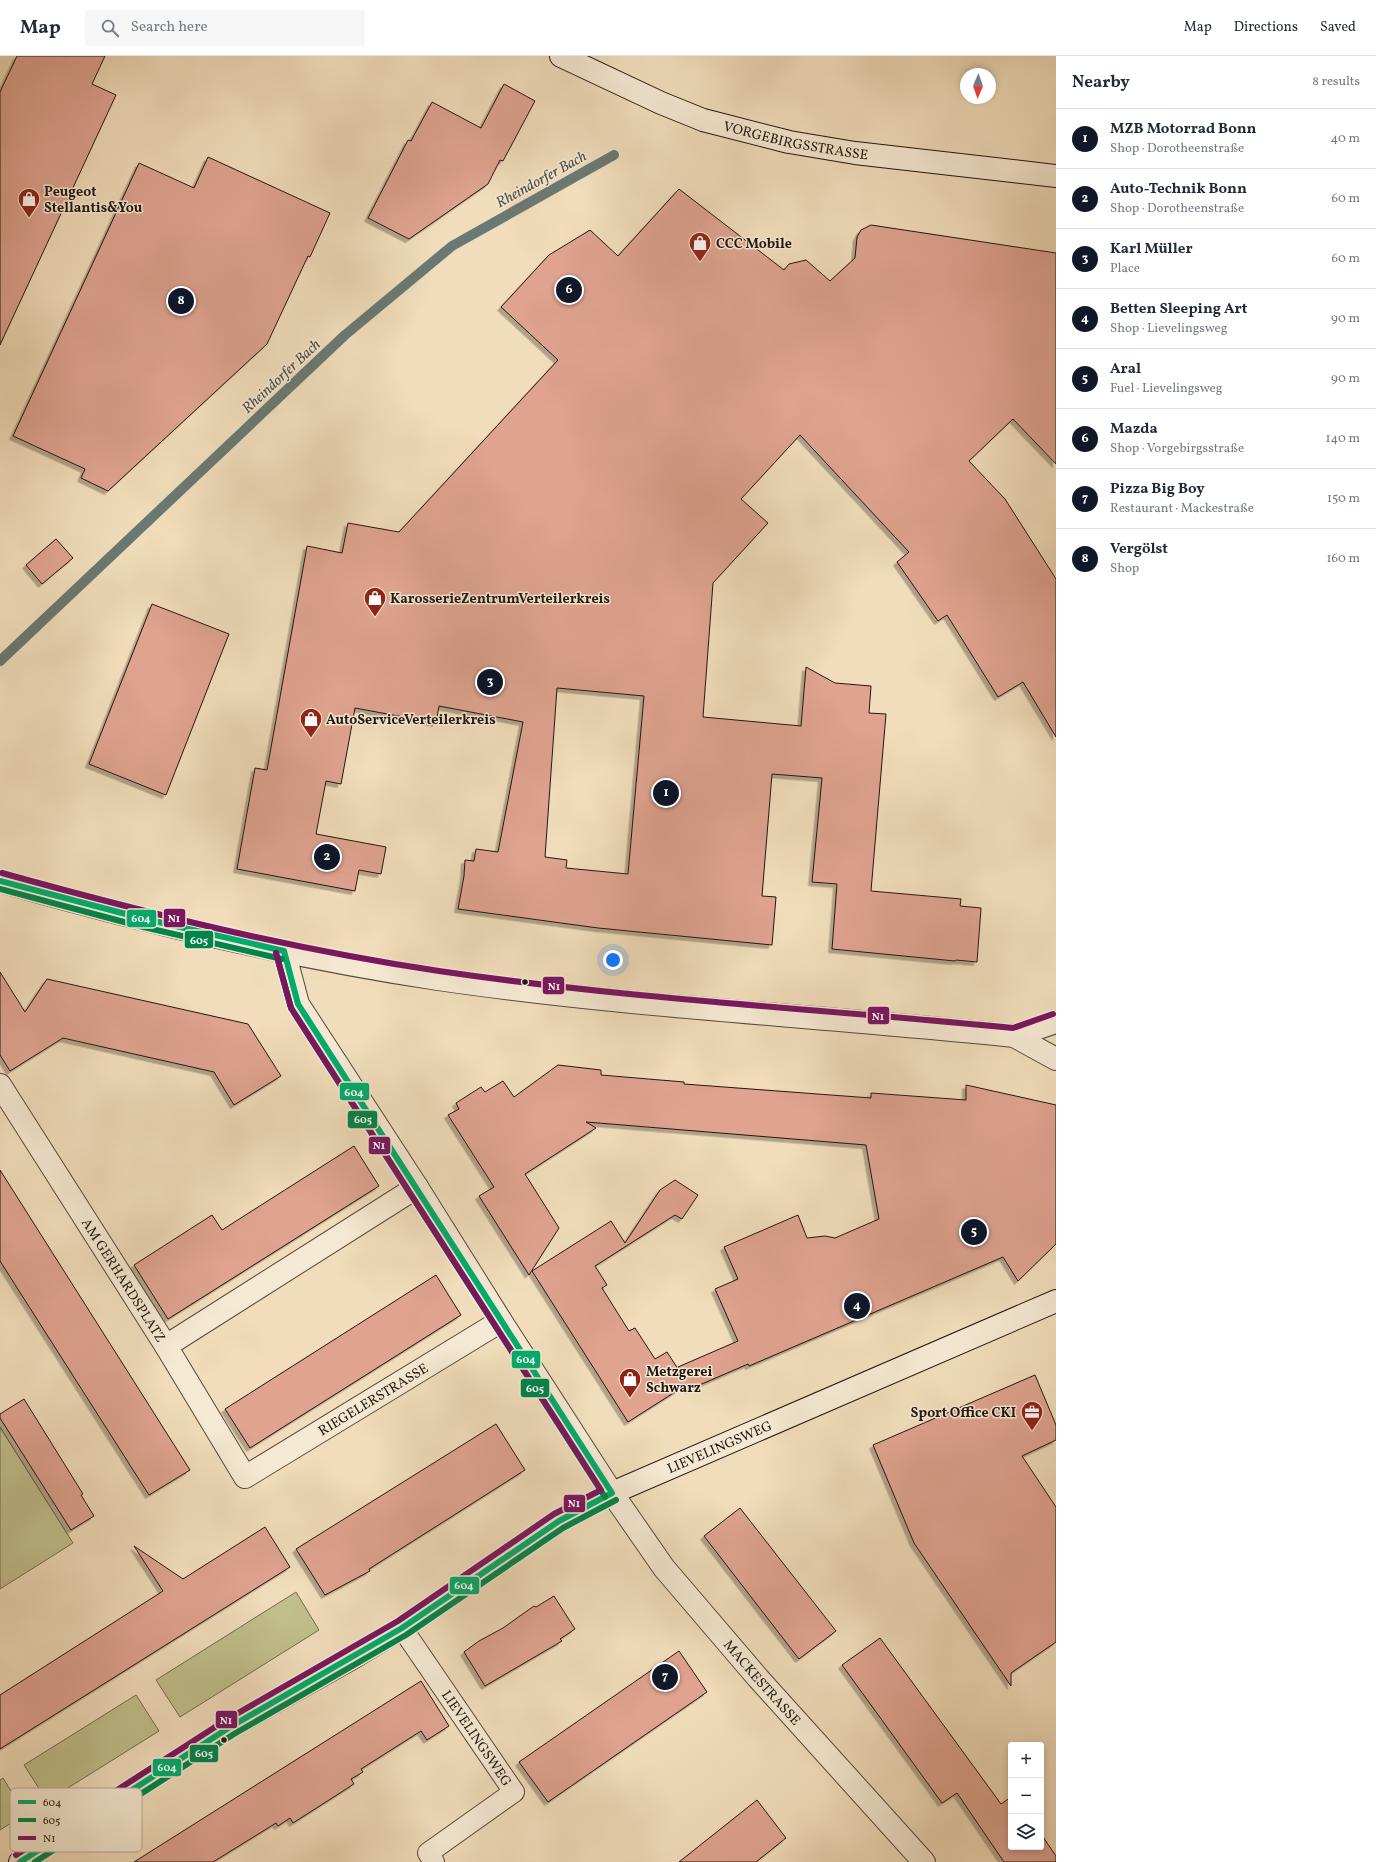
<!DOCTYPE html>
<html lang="en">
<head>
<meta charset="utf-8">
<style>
	body { margin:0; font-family:Vollkorn,serif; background:#f6f6f7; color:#1f2937 }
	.controls { position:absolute; right:12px; bottom:12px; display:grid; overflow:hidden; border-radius:4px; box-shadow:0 2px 6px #0003 }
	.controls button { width:36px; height:36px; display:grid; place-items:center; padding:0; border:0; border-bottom:1px solid #e0e1e3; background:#fff; color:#1f2937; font:20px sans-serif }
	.compass { position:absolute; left:960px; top:12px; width:36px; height:36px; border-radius:50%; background:#fff; box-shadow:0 2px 6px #0003; rotate:182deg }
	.you { position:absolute; left:613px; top:904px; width:14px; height:14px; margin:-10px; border:3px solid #fff; border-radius:50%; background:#1a73e8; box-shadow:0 0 0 6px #1a73e833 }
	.badge { display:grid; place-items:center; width:26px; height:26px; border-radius:50%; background:#111827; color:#fff; font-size:13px; font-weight:700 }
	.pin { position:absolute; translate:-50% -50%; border:2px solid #fff; box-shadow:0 1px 4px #0006 }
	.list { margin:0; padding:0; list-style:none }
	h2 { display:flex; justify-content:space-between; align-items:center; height:52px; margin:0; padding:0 16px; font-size:17px }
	h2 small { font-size:13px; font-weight:400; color:#747a83 }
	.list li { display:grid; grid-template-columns:26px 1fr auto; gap:12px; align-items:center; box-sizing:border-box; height:60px; padding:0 16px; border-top:1px solid #e0e1e3 }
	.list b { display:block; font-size:15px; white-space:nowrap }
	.list p { margin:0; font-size:13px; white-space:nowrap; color:#747a83 }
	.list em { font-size:13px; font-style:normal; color:#747a83 }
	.icon { flex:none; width:22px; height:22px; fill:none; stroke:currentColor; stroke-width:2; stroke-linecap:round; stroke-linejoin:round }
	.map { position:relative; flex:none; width:1056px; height:1806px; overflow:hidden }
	header { display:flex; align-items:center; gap:24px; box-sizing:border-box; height:56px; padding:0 20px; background:#fff; border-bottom:1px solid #e0e1e3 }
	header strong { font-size:19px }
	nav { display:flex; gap:22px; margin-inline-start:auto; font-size:14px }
	.search { width:280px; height:36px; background:#f6f6f7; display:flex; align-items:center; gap:10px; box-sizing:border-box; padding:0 14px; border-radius:4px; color:#747a83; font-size:15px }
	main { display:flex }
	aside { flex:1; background:#fff }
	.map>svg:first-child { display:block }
	.green { fill:#c1bf8c; stroke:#716a4e }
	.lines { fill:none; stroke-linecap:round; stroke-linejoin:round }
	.stream { stroke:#6a7973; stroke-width:10 }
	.building { fill:#dfa390; stroke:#21160f; fill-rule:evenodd; filter:url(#shadow) }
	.lane-casing { stroke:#55483a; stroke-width:22 }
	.street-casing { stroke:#55483a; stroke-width:24 }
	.secondary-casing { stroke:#21160f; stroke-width:24 }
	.lane { stroke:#f6e9d3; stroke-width:20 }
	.street { stroke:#f6e9d3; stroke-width:22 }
	.secondary { stroke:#f6e9d3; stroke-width:22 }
	.bus-1-casing { stroke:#f6e9d3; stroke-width:9 }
	.bus-2-casing { stroke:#f6e9d3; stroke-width:9 }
	.bus-3-casing { stroke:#f6e9d3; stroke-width:9 }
	.bus-1 { stroke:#00ac6c; stroke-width:6 }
	.bus-2 { stroke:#00844a; stroke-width:6 }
	.bus-3 { stroke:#791660; stroke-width:6 }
	.bus-dot { fill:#21160f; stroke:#f6e9d3; stroke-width:1.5 }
	.labels { text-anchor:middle; stroke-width:3; stroke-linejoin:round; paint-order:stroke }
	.street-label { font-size:14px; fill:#21160f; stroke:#f6e9d3 }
	.poi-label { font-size:14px; font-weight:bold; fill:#21160f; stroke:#f6e9d3; text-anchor:start }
	.water-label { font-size:15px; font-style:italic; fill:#4c5049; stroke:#f6e9d3 }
	.key { fill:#f6e9d3; stroke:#b6aa98; stroke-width:1 }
	.key-label { font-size:11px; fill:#21160f }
	.line-badge { stroke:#f6e9d3; stroke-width:1.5 }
	.badge-label { font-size:11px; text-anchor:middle; font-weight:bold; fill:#fff }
</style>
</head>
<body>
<header>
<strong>Map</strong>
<div class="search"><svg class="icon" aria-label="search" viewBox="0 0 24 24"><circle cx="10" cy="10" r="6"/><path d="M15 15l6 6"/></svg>Search here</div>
<nav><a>Map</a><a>Directions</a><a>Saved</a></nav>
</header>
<main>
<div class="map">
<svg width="1056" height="1806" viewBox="0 0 1056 1806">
	<defs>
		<filter id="shadow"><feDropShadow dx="-3.5" dy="3.5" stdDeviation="0" flood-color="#0004"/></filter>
	</defs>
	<rect width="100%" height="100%" fill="#f1ddbb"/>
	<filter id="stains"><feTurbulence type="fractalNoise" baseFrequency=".005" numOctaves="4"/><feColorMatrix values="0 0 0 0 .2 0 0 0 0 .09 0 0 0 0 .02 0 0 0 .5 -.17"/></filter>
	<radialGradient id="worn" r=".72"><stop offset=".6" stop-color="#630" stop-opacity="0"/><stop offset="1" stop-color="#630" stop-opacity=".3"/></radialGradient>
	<path class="green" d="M0 1371 73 1487 0 1533Z
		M296 1536 319 1574 180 1661 156 1624Z
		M136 1639 159 1675 47 1745 24 1709Z
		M3 1722 25 1758 0 1774V1724Z"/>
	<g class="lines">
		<path class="stream" d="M0 605 345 279 452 190 614 99"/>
	</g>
	<path class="building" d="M17 0H105L92 28 116 39 0 289V36Z
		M504 28 535 45 503 105 500 104 488 128 409 183 368 162 408 84 411 85 432 46 481 72Z
		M208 101 330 157 310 201 308 200 267 288 108 435 81 422 85 413 13 380 139 107 194 132Z
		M679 133 784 214 789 208 806 204 830 225 855 202 857 181 861 174 871 169 1056 197V408L1013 363 969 405 1005 443 1056 523V681L1023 626 998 641 947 559 938 565 897 506 909 496 800 379 741 443 768 467 713 527 703 661 801 670 806 611 835 627 871 630 869 657 886 658 871 835 961 843 960 850 981 852 977 906 956 904 955 905 832 893 837 828 812 826 822 722 772 718 762 840 776 841 772 889 598 872 458 853 464 820 465 804 474 805 476 793 498 796 523 666 439 650 436 667 355 652 341 728 326 725 316 778 386 791 381 818 359 814 355 835 237 813 255 712 267 714 307 490 342 497 348 467 399 476 558 304 501 251 549 199 590 174 618 200ZM557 632 644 640 628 818 566 812 567 804 545 801Z
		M56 483 73 502 42 528 26 509Z
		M152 548 229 578 166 739 89 708Z
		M0 916 25 956 47 923 248 968 281 1020 234 1049 214 1016 63 982 10 1015 0 999Z
		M558 1009 601 1014V1019L684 1026V1028L871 1042V1037L966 1044V1029L1056 1049V1188L1018 1225 1003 1201 749 1310 748 1308 688 1334 686 1329 628 1366 532 1215 611 1165 625 1187 660 1134 675 1124 698 1139 682 1163 675 1159 595 1210 607 1229 602 1232 629 1275 635 1272 655 1303 667 1296 680 1316 678 1311 738 1285 715 1233 738 1223 724 1191 798 1159 807 1182 825 1180 835 1182 879 1163 866 1089 586 1066 596 1072 525 1118 559 1172 529 1219 479 1140 494 1131 448 1059 459 1053 456 1047 481 1031 485 1036 503 1025 514 1041Z
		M354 1090 379 1130 168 1263 134 1209 212 1159 222 1174Z
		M0 1114 190 1414 149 1439 0 1205Z
		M436 1219 461 1259 250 1392 225 1353Z
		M1035 1319 1056 1369V1384L1022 1400 1056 1451V1586L1011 1617V1630L914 1487 873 1389Z
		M24 1343 83 1438 81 1439 94 1460 71 1474 0 1362V1358Z
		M496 1368 525 1414 369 1513 370 1515 325 1539 296 1493Z
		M740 1452 836 1575 799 1603 704 1480Z
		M265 1471 290 1511 0 1693V1639L163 1535 134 1490 183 1523Z
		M554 1540 575 1573 560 1583 562 1585 485 1630 464 1596 479 1585 503 1572 534 1550 536 1551Z
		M880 1582 1001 1748 1011 1741V1791H1041V1778L1056 1800V1806H1004L957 1737 942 1747 842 1609Z
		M679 1595 707 1636 548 1746 519 1706Z
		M421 1625 449 1670 427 1684 421 1675 361 1713 363 1716 351 1723 354 1728 293 1767 290 1762 278 1770 276 1767 213 1806H134Z
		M757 1744 786 1782 756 1806H679Z"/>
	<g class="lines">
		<g class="lane-casing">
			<g id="lane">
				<path id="s1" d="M402 1572 514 1736 428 1797 434 1806"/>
			</g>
		</g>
		<g class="street-casing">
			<g id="street">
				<path d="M0 825C144 866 290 901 438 923 629 951 822 960 1014 980L1056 1003"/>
				<path id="s2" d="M284 895 298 948 417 1131 501 1265 612 1437 664 1512 758 1622 924 1806"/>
				<path d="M1014 980 1056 966"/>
				<path id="s3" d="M0 1029 166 1290 245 1421 501 1265"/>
				<path d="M166 1290 417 1131"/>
			</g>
		</g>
		<g class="secondary-casing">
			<g id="secondary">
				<path id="s4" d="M561 0 661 47 703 64 789 86 855 97 1056 120"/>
				<path id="s5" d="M20 1806 230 1671 354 1601 402 1572 559 1465 612 1437 1056 1245"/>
			</g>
		</g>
		<use href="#lane" class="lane"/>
		<use href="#street" class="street"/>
		<use href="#secondary" class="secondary"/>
		<g class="bus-1-casing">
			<path id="bus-1" d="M0 825 141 862 284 895
				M284 895 298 948 612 1437
				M20 1806 230 1671 402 1572 559 1465 612 1437"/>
		</g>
		<g class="bus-2-casing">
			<path id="bus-2" d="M0 833 139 870 282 903
				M276 897 291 952 605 1441
				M35 1806 234 1678 406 1579 563 1472 616 1444"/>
		</g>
		<g class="bus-3-casing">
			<path id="bus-3" d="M2 817C146 857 291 893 439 915 629 943 822 953 1013 972L1053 958
				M16 1799 226 1664 398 1565 554 1458 601 1434 291 952 276 897"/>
		</g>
		<use href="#bus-1" class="bus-1"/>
		<use href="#bus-2" class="bus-2"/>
		<use href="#bus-3" class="bus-3"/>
	</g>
	<defs>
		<g id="shop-pin" transform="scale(1.15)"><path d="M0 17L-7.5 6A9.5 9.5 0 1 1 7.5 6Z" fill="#8f2418" stroke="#f6e9d3"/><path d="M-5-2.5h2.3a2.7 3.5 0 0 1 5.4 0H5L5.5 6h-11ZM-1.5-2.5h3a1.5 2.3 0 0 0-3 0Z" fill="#fff"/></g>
		<g id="office-pin" transform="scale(1.15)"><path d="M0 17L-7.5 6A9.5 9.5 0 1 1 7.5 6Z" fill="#8f2418" stroke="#f6e9d3"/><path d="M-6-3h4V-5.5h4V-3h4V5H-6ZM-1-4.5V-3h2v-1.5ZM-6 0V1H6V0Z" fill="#fff"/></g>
	</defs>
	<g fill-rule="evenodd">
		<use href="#shop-pin" x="29" y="143"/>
		<use href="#shop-pin" x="700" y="187"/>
		<use href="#shop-pin" x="375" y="542"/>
		<use href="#shop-pin" x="311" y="663"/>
		<use href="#shop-pin" x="630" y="1323"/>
		<use href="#office-pin" x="1032" y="1356"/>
	</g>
	<g class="bus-dot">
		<circle cx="525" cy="926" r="3.5"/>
		<circle cx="224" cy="1684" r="3.5"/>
	</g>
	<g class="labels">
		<g class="street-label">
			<text dy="5" stroke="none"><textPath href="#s4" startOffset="251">VORGEBIRGSSTRASSE</textPath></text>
			<text dy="5" stroke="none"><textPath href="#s3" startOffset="231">AM GERHARDSPLATZ</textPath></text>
			<text dy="5" stroke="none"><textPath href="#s3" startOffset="612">RIEGELERSTRASSE</textPath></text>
			<text dy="5" stroke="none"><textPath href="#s5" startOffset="815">LIEVELINGSWEG</textPath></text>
			<text dy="5" stroke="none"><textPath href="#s2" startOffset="878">MACKESTRASSE</textPath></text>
			<text dy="5" stroke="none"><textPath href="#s1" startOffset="133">LIEVELINGSWEG</textPath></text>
		</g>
		<g class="poi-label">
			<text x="44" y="140">Peugeot<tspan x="44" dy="16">Stellantis&amp;You</tspan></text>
			<text x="716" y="192">CCC Mobile</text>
			<text x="390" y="547">KarosserieZentrumVerteilerkreis</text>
			<text x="326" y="668">AutoServiceVerteilerkreis</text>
			<text x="646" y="1320">Metzgerei<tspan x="646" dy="16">Schwarz</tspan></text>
			<text x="1016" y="1361" text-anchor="end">Sport Office CKI</text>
		</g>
		<g class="water-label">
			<text transform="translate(541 123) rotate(-29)" y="5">Rheindorfer Bach</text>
			<text transform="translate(281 320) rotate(-43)" y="5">Rheindorfer Bach</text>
		</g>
	</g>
	<rect x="10" y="1732" width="132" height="64" rx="6" class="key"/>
	<rect x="18" y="1744" width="18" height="4" fill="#00ac6c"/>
	<rect x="18" y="1762" width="18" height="4" fill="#00844a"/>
	<rect x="18" y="1780" width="18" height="4" fill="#791660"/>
	<g class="key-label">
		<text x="43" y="1750">604</text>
		<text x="43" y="1768">605</text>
		<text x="43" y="1786">N1</text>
	</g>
	<g class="line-badge">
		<rect x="163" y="852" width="23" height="20" rx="4" fill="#791660"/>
		<rect x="126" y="853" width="31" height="19" rx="4" fill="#00ac6c"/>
		<rect x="184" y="874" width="30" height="19" rx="4" fill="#00844a"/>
		<rect x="542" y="920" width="23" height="19" rx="4" fill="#791660"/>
		<rect x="867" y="950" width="23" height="19" rx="4" fill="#791660"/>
		<rect x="339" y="1026" width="31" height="19" rx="4" fill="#00ac6c"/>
		<rect x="347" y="1054" width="31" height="19" rx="4" fill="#00844a"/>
		<rect x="368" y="1080" width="23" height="19" rx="4" fill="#791660"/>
		<rect x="511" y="1294" width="30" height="19" rx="4" fill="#00ac6c"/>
		<rect x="520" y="1322" width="30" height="20" rx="4" fill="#00844a"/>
		<rect x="563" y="1438" width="23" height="19" rx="4" fill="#791660"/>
		<rect x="449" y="1520" width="31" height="19" rx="4" fill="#00ac6c"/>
		<rect x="215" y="1654" width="23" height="19" rx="4" fill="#791660"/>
		<rect x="189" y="1688" width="30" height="19" rx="4" fill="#00844a"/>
		<rect x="152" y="1702" width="30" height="19" rx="4" fill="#00ac6c"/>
	</g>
	<g class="badge-label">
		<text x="174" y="866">N1</text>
		<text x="141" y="866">604</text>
		<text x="199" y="888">605</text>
		<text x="554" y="934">N1</text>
		<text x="878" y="964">N1</text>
		<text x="354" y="1040">604</text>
		<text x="363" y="1067">605</text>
		<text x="379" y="1093">N1</text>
		<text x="526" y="1307">604</text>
		<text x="535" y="1336">605</text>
		<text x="574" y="1451">N1</text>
		<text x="464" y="1533">604</text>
		<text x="226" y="1668">N1</text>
		<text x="204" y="1701">605</text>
		<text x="167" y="1715">604</text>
	</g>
	<rect width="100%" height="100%" filter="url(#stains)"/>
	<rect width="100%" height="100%" fill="url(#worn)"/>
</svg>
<div class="controls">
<button>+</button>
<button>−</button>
<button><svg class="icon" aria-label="layers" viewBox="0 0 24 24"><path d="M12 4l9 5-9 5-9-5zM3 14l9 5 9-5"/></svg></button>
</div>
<svg class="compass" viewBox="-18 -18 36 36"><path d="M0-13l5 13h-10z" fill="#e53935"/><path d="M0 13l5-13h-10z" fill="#747a83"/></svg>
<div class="you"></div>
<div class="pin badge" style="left:666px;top:737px">1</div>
<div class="pin badge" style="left:327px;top:801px">2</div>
<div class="pin badge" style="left:490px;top:626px">3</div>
<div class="pin badge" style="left:857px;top:1250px">4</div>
<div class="pin badge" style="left:974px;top:1176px">5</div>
<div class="pin badge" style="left:569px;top:234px">6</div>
<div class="pin badge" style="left:665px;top:1621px">7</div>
<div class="pin badge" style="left:181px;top:245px">8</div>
</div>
<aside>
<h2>Nearby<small>8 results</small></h2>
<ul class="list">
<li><span class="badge">1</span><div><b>MZB Motorrad Bonn</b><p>Shop · Dorotheenstraße</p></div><em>40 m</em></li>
<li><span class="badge">2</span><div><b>Auto-Technik Bonn</b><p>Shop · Dorotheenstraße</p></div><em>60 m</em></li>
<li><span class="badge">3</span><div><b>Karl Müller</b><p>Place</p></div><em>60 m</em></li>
<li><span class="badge">4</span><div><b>Betten Sleeping Art</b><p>Shop · Lievelingsweg</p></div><em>90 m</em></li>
<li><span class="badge">5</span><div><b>Aral</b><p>Fuel · Lievelingsweg</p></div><em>90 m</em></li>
<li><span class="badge">6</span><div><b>Mazda</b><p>Shop · Vorgebirgsstraße</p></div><em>140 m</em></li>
<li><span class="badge">7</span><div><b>Pizza Big Boy</b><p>Restaurant · Mackestraße</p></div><em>150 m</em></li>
<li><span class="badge">8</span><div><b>Vergölst</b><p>Shop</p></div><em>160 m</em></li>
</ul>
</aside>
</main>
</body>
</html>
